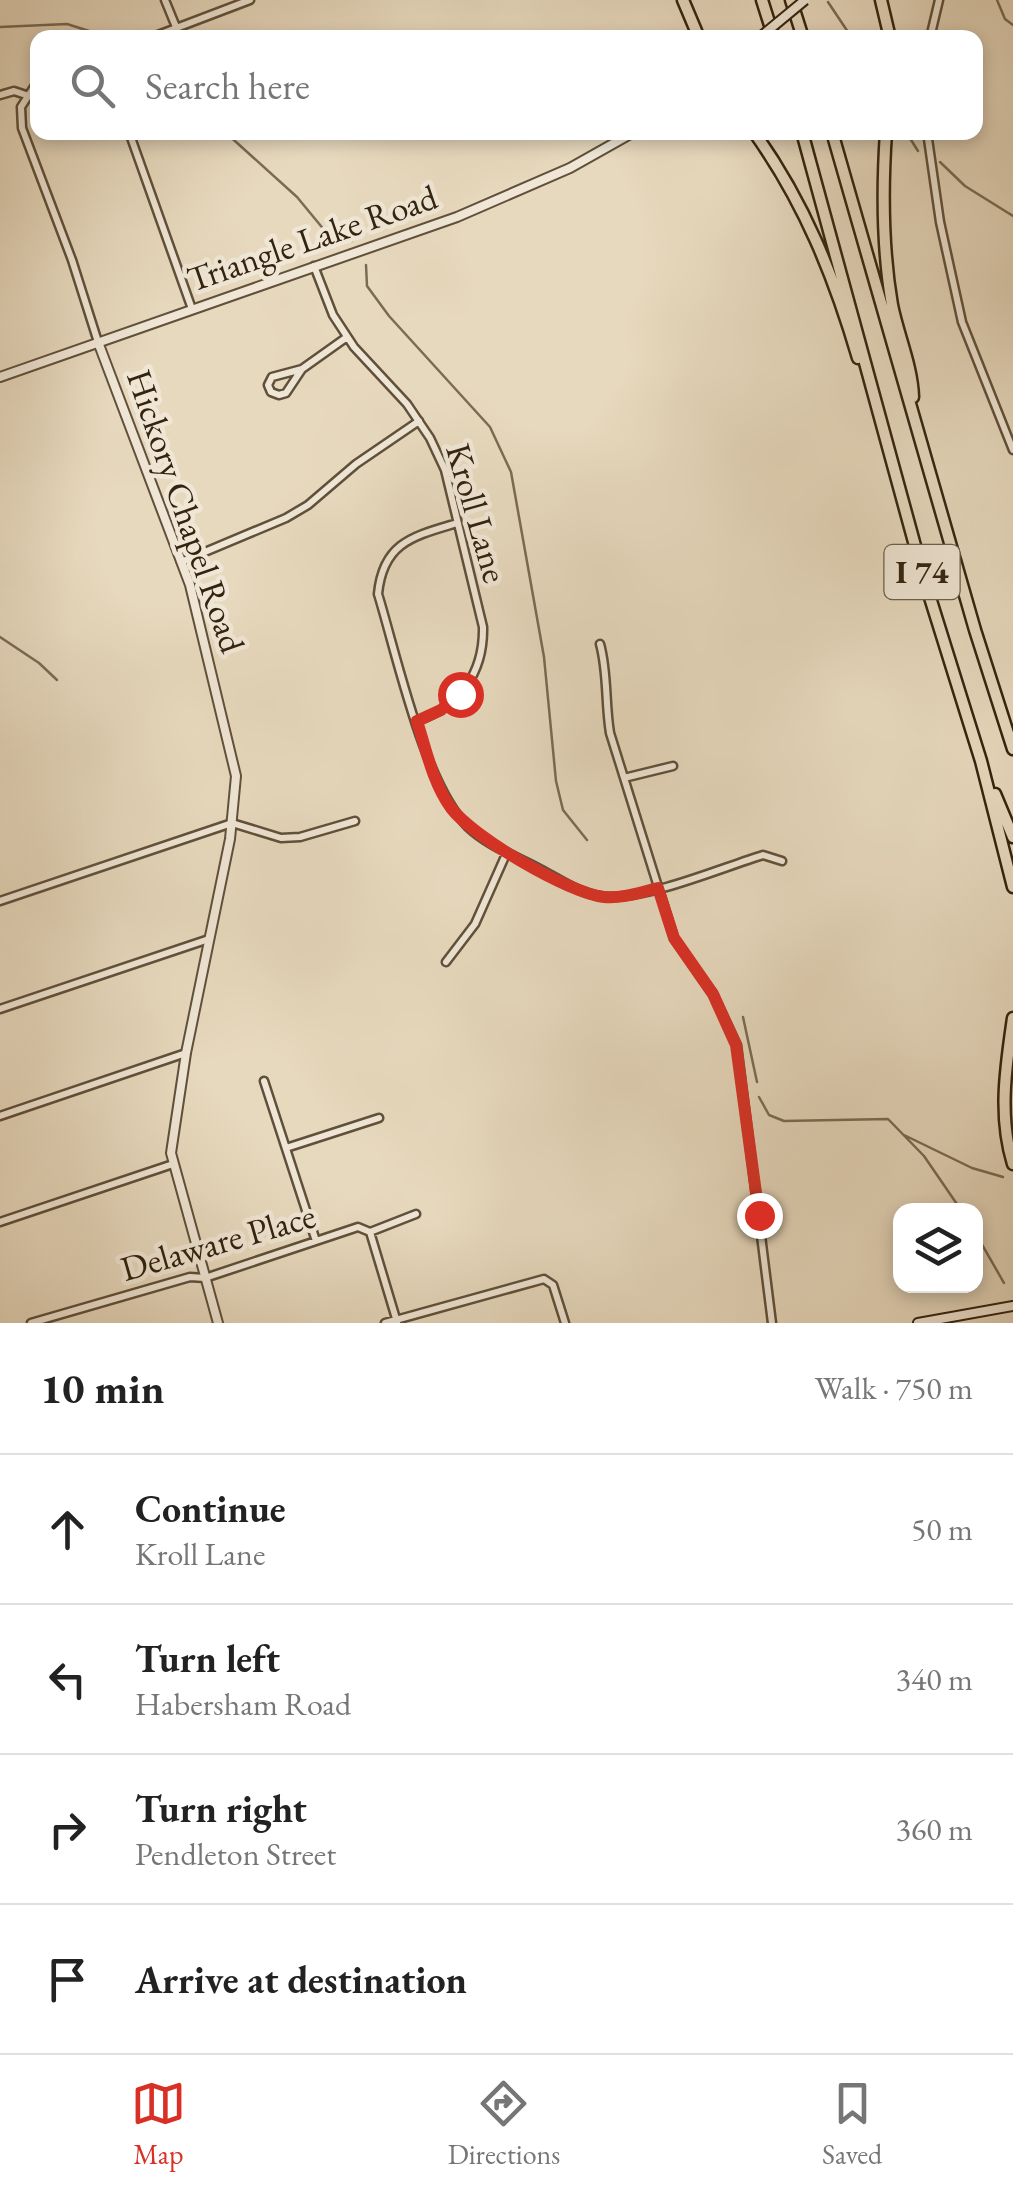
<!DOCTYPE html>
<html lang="en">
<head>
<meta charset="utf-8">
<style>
	body { margin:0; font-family:"EB Garamond",serif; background:#f6f6f6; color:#222 }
	.controls { position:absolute; right:30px; bottom:30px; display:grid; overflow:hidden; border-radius:20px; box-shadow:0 5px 15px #0003 }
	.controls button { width:90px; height:90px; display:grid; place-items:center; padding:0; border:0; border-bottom:2px solid #e0e0e0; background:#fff; color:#222; font:50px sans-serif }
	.stop { position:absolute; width:30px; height:30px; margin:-22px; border:8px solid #d93025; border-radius:50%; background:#fff }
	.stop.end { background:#d93025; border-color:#fff; box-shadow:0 2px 10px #0008 }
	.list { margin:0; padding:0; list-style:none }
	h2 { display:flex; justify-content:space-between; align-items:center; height:130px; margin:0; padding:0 40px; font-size:42px }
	h2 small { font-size:32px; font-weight:400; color:#767676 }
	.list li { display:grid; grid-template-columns:65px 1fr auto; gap:30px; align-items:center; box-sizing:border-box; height:150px; padding:0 40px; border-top:2px solid #e0e0e0 }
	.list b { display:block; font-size:38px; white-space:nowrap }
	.list p { margin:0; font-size:32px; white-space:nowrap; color:#767676 }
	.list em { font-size:32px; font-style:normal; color:#767676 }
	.icon { flex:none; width:55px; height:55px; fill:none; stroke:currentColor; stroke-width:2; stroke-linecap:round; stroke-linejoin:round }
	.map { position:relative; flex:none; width:1013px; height:1323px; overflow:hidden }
	.search { position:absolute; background:#fff; box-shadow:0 5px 15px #0003; left:30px; right:30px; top:30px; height:110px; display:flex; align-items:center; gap:25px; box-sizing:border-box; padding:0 35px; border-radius:20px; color:#767676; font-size:38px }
	.sheet { height:730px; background:#fff }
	nav { display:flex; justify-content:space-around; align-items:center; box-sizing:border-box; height:140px; border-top:2px solid #e0e0e0; background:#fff; font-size:28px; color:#767676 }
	nav a { display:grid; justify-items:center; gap:5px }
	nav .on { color:#d93025 }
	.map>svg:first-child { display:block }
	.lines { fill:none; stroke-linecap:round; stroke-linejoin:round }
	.stream { stroke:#7a6b54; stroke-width:2.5 }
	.minor-casing { stroke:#60503b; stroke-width:11 }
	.tertiary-casing { stroke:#60503b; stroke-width:12 }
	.secondary-casing { stroke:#33230f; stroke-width:12 }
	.motorway-casing { stroke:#33230f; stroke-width:15 }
	.minor { stroke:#efe6d5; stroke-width:6 }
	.tertiary { stroke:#efe6d5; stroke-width:8 }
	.secondary { stroke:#efe6d5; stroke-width:8 }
	.motorway { stroke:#e7d9be; stroke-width:10 }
	.secondary-bridge-casing { stroke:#33230f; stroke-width:12; stroke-linecap:butt }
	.secondary-bridge { stroke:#efe6d5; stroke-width:8 }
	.route { stroke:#d93025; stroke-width:12 }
	.labels { text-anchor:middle; stroke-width:9; stroke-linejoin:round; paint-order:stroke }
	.shield { fill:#efe6d5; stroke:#6b5e4a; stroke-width:2.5 }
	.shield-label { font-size:32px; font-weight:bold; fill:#33230f }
	.street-label { font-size:35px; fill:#33230f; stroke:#efe6d5 }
</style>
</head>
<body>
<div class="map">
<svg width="1013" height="1323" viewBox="0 0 1013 1323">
	<rect width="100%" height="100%" fill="#e7d9be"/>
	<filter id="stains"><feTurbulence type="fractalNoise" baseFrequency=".002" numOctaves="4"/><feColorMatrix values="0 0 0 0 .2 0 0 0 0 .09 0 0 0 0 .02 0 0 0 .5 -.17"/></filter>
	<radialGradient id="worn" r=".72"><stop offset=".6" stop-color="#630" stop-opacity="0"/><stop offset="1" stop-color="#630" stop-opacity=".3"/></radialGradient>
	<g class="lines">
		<path class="stream" d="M997 0 1005 19 1013 25
			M828 2 852 38
			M0 27 67 24 108 37 140 36
			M225 132 297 197 330 237 352 241
			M906 132 918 151
			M940 162 965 186 1013 216
			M366 265 367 286 389 316 490 427 511 472 544 657 556 781 563 810 587 840
			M0 637 39 663 57 680
			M743 1017 757 1082
			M759 1097 769 1115 784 1121 888 1119 924 1156 961 1210
			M904 1135 972 1168 1003 1177
			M976 1234 1004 1283"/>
		<g class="minor-casing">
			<path id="minor" d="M165 0 176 27
				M150 38 250 0
				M930 38 939 0
				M38 81 21 107 22 128 72 260 98 342
				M0 95 14 91 26 95
				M129 132 192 309
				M927 132 940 222 962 322 1013 450
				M314 266 333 315 354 347 407 404 430 438 445 470 483 627C484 673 460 706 417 721
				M302 369 272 377 268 385 271 392 279 395 286 393 302 369 347 337
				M457 523C414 536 383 542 378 594 397 656 424 784 468 827 488 846 516 856 540 869 561 880 584 897 610 897 653 897 721 868 763 855L782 861
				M181 562 286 518 308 505 356 464 419 421
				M600 644C608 673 605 703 610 733L674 938 713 994 737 1045 772 1323
				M624 778 673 766
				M0 901 232 823 281 838 300 837 355 821
				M446 962 475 924 507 852
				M0 1009 209 939
				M264 1081 316 1241
				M0 1116 186 1053
				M286 1148 379 1118
				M0 1222 173 1164
				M370 1232 397 1322
				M31 1323 190 1277 205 1278 358 1227 370 1232 416 1214
				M385 1323 544 1279 553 1285 565 1323"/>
		</g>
		<g class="tertiary-casing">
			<path id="tertiary" d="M98 342 190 585 236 776 230 839 186 1053 171 1153 218 1323
				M0 377 457 217 570 168 634 132"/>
		</g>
		<g class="secondary-casing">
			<path id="secondary" d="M918 1323 1013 1306"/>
		</g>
		<g class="motorway-casing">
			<path id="motorway" d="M683 0 699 38
				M762 0 774 38
				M791 0 803 38
				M881 0 890 38
				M754 132C804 202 834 276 858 358
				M802 132 923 575 981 761 1013 887
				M832 132 975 630 1013 749
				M886 132C882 191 882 247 892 305 898 335 912 366 913 397
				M995 794 1013 837
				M1013 1018C1006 1067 998 1115 1013 1164"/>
		</g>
		<use href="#minor" class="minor"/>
		<use href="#tertiary" class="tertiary"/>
		<use href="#secondary" class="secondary"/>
		<use href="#motorway" class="motorway"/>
		<g class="secondary-bridge-casing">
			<path id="secondary-bridge" d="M759 38 805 0"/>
		</g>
		<use href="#secondary-bridge" class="secondary-bridge"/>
	</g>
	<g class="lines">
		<path class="route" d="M460 694 441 710 417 721C426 750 433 783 451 808 473 837 568 893 604 897 622 899 641 892 658 888L674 938 713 994 736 1045 759 1215"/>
	</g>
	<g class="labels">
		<rect class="shield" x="884.5" y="545" width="75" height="54" rx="8"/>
		<g class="shield-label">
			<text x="922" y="583">I 74</text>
		</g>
		<g class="street-label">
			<text transform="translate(312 238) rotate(-19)" y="12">Triangle Lake Road</text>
			<text transform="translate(186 511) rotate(71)" y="12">Hickory Chapel Road</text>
			<text transform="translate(477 513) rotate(74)" y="12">Kroll Lane</text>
			<text transform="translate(218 1242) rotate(-16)" y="12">Delaware Place</text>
		</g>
	</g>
	<rect width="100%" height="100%" filter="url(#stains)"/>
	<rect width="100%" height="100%" fill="url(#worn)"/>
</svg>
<div class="controls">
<button><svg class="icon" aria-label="layers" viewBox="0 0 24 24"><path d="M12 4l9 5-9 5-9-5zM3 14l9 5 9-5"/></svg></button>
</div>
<div class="stop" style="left:460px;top:694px"></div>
<div class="stop end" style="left:759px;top:1215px"></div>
<div class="search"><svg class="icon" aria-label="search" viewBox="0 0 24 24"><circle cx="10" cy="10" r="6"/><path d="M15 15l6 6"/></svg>Search here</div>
</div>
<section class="sheet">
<h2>10 min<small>Walk · 750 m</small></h2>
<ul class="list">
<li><svg class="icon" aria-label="ahead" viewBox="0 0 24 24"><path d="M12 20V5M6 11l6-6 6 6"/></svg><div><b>Continue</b><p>Kroll Lane</p></div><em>50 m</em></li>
<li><svg class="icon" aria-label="left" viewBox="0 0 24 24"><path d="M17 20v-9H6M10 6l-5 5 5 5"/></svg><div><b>Turn left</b><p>Habersham Road</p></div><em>340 m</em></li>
<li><svg class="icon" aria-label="right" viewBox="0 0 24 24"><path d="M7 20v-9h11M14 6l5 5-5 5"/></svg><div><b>Turn right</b><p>Pendleton Street</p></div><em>360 m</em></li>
<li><svg class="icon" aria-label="arrive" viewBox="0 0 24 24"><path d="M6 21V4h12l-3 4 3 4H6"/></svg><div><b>Arrive at destination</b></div></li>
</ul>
</section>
<nav>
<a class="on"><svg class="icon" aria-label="map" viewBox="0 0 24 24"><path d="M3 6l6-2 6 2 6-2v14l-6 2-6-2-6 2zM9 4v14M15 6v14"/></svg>Map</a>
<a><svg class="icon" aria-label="directions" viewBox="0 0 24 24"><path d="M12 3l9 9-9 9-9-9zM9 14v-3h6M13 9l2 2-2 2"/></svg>Directions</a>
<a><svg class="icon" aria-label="saved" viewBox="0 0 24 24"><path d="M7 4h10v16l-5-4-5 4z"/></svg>Saved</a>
</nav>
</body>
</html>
